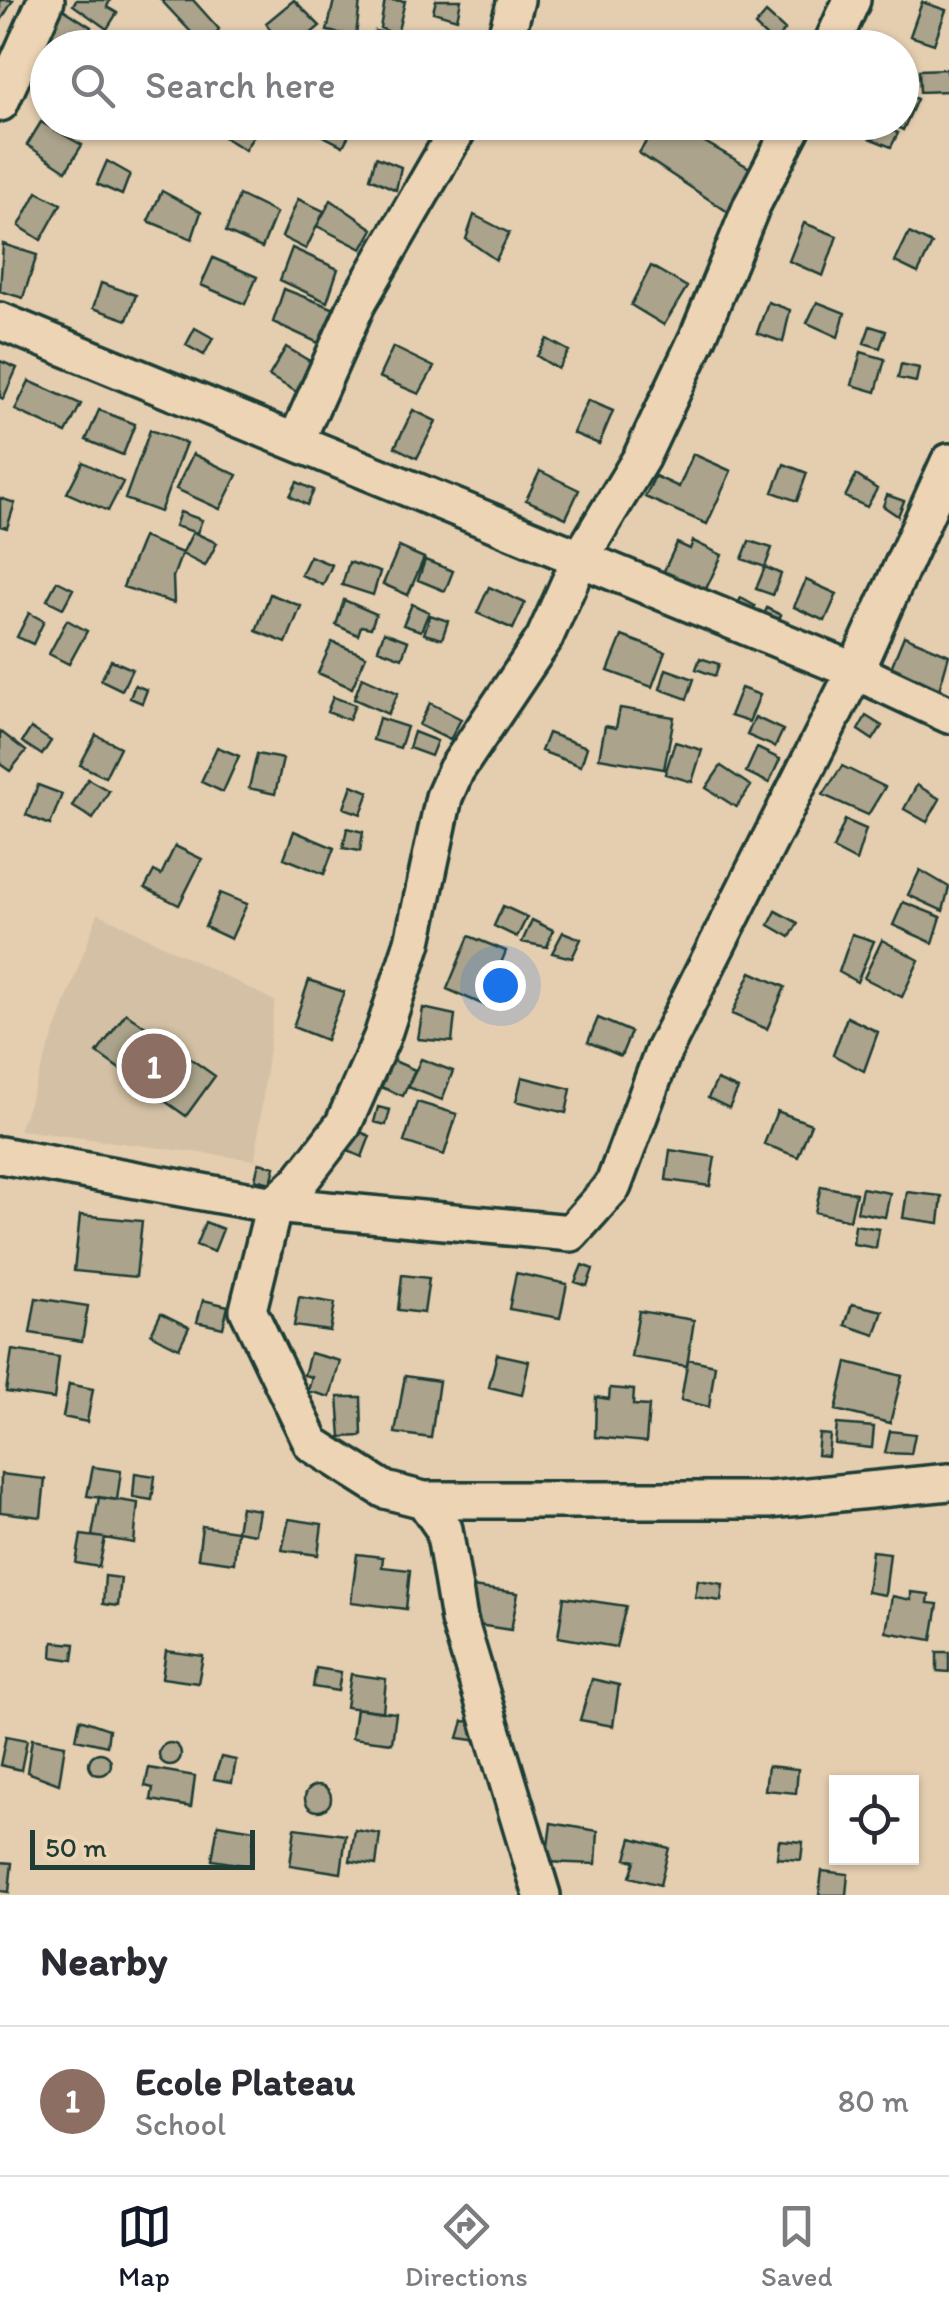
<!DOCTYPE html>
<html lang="en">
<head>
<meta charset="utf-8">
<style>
	body { margin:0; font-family:Itim,sans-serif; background:#f7f7f7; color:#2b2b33 }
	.controls { position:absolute; right:30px; bottom:30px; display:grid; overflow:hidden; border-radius:0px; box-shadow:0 2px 8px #0004 }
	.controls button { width:90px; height:90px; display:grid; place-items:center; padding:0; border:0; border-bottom:2px solid #e1e1e2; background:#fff; color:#2b2b33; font:50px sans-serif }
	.scale { position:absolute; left:30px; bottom:25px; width:225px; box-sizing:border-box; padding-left:10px; border:5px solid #1f3d34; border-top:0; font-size:28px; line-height:35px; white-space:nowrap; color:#1f3d34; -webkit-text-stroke:8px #edd4b5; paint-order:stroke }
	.you { position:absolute; left:500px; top:985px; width:35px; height:35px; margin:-25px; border:8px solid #fff; border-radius:50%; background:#1a73e8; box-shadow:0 0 0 15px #1a73e833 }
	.badge { display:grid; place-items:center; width:65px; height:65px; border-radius:50%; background:#111827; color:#fff; font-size:32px; font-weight:700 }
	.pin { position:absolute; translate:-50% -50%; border:5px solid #fff; box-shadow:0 2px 10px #0006 }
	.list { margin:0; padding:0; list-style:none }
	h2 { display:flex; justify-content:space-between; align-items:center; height:130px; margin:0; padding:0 40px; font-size:42px }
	h2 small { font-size:32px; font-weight:400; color:#7c7c81 }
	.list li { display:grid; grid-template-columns:65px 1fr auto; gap:30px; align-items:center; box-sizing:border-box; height:150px; padding:0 40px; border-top:2px solid #e1e1e2 }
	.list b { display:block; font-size:38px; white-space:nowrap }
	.list p { margin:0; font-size:32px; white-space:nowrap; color:#7c7c81 }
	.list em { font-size:32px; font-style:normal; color:#7c7c81 }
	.icon { flex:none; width:55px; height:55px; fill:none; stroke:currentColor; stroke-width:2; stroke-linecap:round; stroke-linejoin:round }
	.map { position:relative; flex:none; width:949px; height:1895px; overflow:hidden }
	.search { position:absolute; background:#fff; box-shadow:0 2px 8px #0004; left:30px; right:30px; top:30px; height:110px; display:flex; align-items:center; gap:25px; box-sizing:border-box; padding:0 35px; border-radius:55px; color:#7c7c81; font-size:38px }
	.sheet { height:280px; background:#fff }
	nav { display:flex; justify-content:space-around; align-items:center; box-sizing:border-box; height:140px; border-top:2px solid #e1e1e2; background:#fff; font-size:28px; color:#7c7c81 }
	nav a { display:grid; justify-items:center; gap:5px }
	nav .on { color:#111827 }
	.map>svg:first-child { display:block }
	.built { fill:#d4c1a5 }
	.building { fill:#aba38b; stroke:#1f3d34; stroke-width:2.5 }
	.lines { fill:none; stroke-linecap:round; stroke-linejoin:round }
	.minor-casing { stroke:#1f3d34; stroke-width:42 }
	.minor { stroke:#edd4b5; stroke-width:35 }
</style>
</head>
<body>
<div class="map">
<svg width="949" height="1895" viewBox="0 0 949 1895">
	<rect width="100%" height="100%" fill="#e5ceb0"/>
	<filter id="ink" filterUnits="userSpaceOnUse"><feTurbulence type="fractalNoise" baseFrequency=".01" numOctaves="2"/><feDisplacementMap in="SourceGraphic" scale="20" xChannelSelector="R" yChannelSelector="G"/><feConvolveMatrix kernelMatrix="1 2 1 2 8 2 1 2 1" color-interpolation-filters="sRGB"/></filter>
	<g filter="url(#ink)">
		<path class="built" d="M98 913 275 1001 255 1160 19 1130Z"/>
		<path class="building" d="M0 0H13L2 19 0 18Z
			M76 0H110L107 7 117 13 107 29 73 5Z
			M161 0H193L219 29 206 48Z
			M294 0 320 26 293 48H281L266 23Z
			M334 0 360 1 356 36 327 31Z
			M385 0 405 1 397 35 380 28Z
			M436 0H461L457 19 433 12Z
			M922 2 946 10 934 44 910 36Z
			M63 9 91 27 78 48H56L45 40Z
			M766 13 785 30 773 43 755 26Z
			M375 31 397 35 393 48H371Z
			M947 69 948 91 920 92 919 70Z
			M902 92 917 99 903 130 888 122H902Z
			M41 122 82 145 66 171 27 145Z
			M226 122H262L245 150 219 134Z
			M305 122H356L343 146 304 126Z
			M658 122H670L755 171 728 212 639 153Z
			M877 123 898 133 891 147 869 138Z
			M376 157 401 167 396 190 370 178Z
			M107 161 130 174 122 195 97 184Z
			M162 191 201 212 192 239 148 221Z
			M37 192 61 204 41 240 19 226Z
			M239 195 276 213 262 248 226 232Z
			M298 199 324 211 306 249 282 237Z
			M331 200 373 229 362 249 317 226Z
			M474 215 509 233 496 260 466 239Z
			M804 223 837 236 823 276 789 261Z
			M909 233 932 244 918 273 895 262Z
			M3 244 37 255 23 298 0 291Z
			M292 248 338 269 327 302 280 280Z
			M213 258 257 277 245 304 201 285Z
			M651 266 687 287 664 325 631 305Z
			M101 283 136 295 127 320 93 308Z
			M284 289 335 309 323 345 273 322Z
			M768 302 790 310 783 342 757 333Z
			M817 302 845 313 838 337 807 323Z
			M870 326 886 331 880 348 864 343Z
			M195 328 213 338 204 355 186 345Z
			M547 339 569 351 558 369 537 356Z
			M286 347 313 363 297 392 269 376Z
			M393 347 434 367 419 394 379 377Z
			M861 352 885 359 876 392 852 385Z
			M0 361 17 368 3 399 0 397Z
			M901 364 919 368 916 382 898 378Z
			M29 381 81 404 66 433 15 410Z
			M588 400 613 411 599 444 573 433Z
			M99 410 135 424 123 455 86 440Z
			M413 410 436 421 417 458 395 447Z
			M150 430 186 443 160 512 125 499Z
			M193 454 237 475 220 509 176 489Z
			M693 454 731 471 707 524 645 497 655 476 679 487Z
			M83 462 123 482 108 511 67 493Z
			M784 464 807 473 797 501 773 492Z
			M540 471 579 490 566 518 526 500Z
			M856 475 877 489 867 507 845 497Z
			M297 482 314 490 307 505 290 496Z
			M887 495 904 501 898 516 883 506Z
			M0 498 15 503 7 528 0 526Z
			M180 512 202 520 197 533 175 526Z
			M193 532 217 543 205 566 182 554Z
			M143 537 182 553 173 577 174 603 123 587Z
			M693 541 722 555 704 593 663 573 677 543 690 549Z
			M749 541 772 548 765 567 742 559Z
			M399 547 424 558 408 595 383 584Z
			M310 556 332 565 323 585 301 575Z
			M425 560 453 571 445 591 418 580Z
			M349 562 380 572 373 595 342 585Z
			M765 567 781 574 773 595 756 589Z
			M806 580 837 594 825 621 794 607Z
			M57 581 73 589 63 608 47 600Z
			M489 587 525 603 513 629 477 613Z
			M270 594 301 606 286 643 256 631Z
			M741 598 755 606 748 620 733 611Z
			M344 600 376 614 371 628 361 626 358 635 336 625Z
			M412 604 429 612 421 631 403 625Z
			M767 608 781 615 774 629 760 623Z
			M29 613 44 621 33 644 17 637Z
			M430 615 448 621 442 639 424 634Z
			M67 620 87 631 69 664 49 654Z
			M384 632 408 641 402 658 378 649Z
			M622 636 665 652 652 687 608 671Z
			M904 636 949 655 939 690 890 670Z
			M332 642 366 656 352 688 318 673Z
			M700 658 719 664 715 676 696 669Z
			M111 660 132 669 122 690 101 680Z
			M666 669 694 679 687 699 660 689Z
			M362 677 398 693 388 714 354 699Z
			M135 685 147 690 142 703 130 698Z
			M741 688 760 695 749 722 730 716Z
			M333 697 355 705 349 720 327 712Z
			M430 703 461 719 450 740 419 725Z
			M620 708 674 717 664 769 599 758 605 726 616 728Z
			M866 716 882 726 873 740 858 730Z
			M755 717 783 730 775 747 747 735Z
			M379 718 407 727 400 748 373 740Z
			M31 728 51 741 42 755 22 742Z
			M0 731 26 751 10 771 0 764Z
			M414 732 437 741 431 756 409 748Z
			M548 733 587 747 581 766 541 751Z
			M96 735 120 747 105 777 80 765Z
			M675 742 702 750 692 782 665 774Z
			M217 747 239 756 223 792 201 782Z
			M757 748 780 759 769 783 746 772Z
			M257 754 283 759 275 794 249 788Z
			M721 766 751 786 736 807 706 788Z
			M842 766 885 787 868 815 823 795Z
			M88 779 109 791 93 819 72 806Z
			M38 785 62 794 50 825 26 815Z
			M352 785 369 792 361 814 344 808Z
			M917 785 940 799 927 822 904 809Z
			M845 820 866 829 856 861 833 849Z
			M347 828 363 832 360 851 343 848Z
			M294 831 334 848 324 874 284 858Z
			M175 846 202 859 179 905 145 888 154 871 161 875Z
			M920 870 949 887 943 911 908 895Z
			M220 893 247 904 231 939 205 927Z
			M903 902 941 917 933 943 893 925Z
			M503 906 527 917 517 937 494 926Z
			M776 911 798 923 790 937 769 925Z
			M532 920 553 930 547 947 522 942Z
			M563 932 581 939 572 958 552 953Z
			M852 934 874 941 857 982 839 972Z
			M469 936 506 951 484 1005 447 989Z
			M882 940 919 960 902 997 864 978Z
			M751 972 785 987 767 1029 732 1014Z
			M309 980 344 992 326 1040 293 1027Z
			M423 1008 455 1015 452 1042 418 1039Z
			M126 1013 215 1076 186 1116 97 1053Z
			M847 1017 878 1032 864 1071 833 1055Z
			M598 1018 631 1032 621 1056 588 1042Z
			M421 1059 453 1071 442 1100 408 1087Z
			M392 1060 415 1070 403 1096 381 1087Z
			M522 1077 571 1089 566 1113 516 1101Z
			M717 1080 738 1089 729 1108 708 1098Z
			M417 1102 457 1114 444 1155 404 1142Z
			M378 1107 390 1110 386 1125 374 1122Z
			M777 1111 811 1124 798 1157 764 1144Z
			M353 1129 370 1136 362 1157 346 1150Z
			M670 1150 715 1157 710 1186 666 1180Z
			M259 1163 275 1167 271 1183 255 1179Z
			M821 1186 856 1193 850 1220 815 1212Z
			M862 1188 890 1193 885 1217 857 1212Z
			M907 1192 942 1196 939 1223 903 1218Z
			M80 1215 142 1221 136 1277 74 1271Z
			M205 1222 223 1229 214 1252 196 1245Z
			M855 1225 879 1229 876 1248 853 1244Z
			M582 1265 593 1269 587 1286 575 1282Z
			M516 1273 567 1284 560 1318 509 1309Z
			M402 1275 429 1278 424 1313 398 1310Z
			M299 1297 335 1303 330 1331 294 1326Z
			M36 1298 88 1306 82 1341 30 1333Z
			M203 1300 228 1306 223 1328 197 1322Z
			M852 1304 883 1311 875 1335 845 1325Z
			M639 1311 694 1320 687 1366 631 1357Z
			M161 1313 189 1327 179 1348 151 1334Z
			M12 1350 59 1357 54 1399 6 1392Z
			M310 1353 340 1361 330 1397 308 1391 312 1377 304 1375Z
			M497 1354 529 1361 522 1395 489 1387Z
			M688 1359 715 1365 709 1407 681 1400Z
			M847 1362 902 1376 890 1423 836 1410Z
			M405 1376 439 1381 431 1438 395 1433Z
			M69 1384 93 1389 87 1422 63 1417Z
			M610 1388 634 1390 633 1405 649 1406 646 1442 595 1437 596 1397 609 1399Z
			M338 1397H361L362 1436 341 1437Z
			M837 1424 874 1427 872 1448 835 1444Z
			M890 1431 915 1434 911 1454 885 1453Z
			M819 1434 830 1435 828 1456 817 1455Z
			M93 1467 121 1471 117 1500 87 1496Z
			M135 1473 155 1476 152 1500 133 1497Z
			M1 1474 45 1479 41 1517 0 1512Z
			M99 1497 138 1503 134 1543 92 1536Z
			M241 1507 259 1510 255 1534 237 1531Z
			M289 1519 322 1524 318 1555 282 1550Z
			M202 1526 237 1531 234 1563 198 1558Z
			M81 1535 105 1538 99 1567 76 1563Z
			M872 1551 890 1553 885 1595 867 1592Z
			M357 1554 383 1557 382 1567 410 1570 406 1609 351 1602Z
			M105 1576 121 1578 118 1606 103 1604Z
			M698 1580 723 1584 721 1601 695 1597Z
			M472 1587 518 1593 511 1630 465 1623Z
			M911 1592 929 1594 928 1603 938 1604 932 1640 886 1632 892 1596 911 1600Z
			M564 1597 626 1606 616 1647 558 1637Z
			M53 1642 75 1644 73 1660 52 1657Z
			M166 1651 203 1656 198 1683 162 1678Z
			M937 1652H949V1672L937 1671Z
			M316 1668 341 1672 338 1691 313 1687Z
			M351 1674 386 1679 383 1712 346 1707Z
			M592 1679 619 1685 613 1726 580 1720Z
			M356 1708 396 1713 392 1743 352 1738Z
			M80 1719 109 1729 107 1746 76 1739Z
			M463 1721 481 1723V1741L458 1738Z
			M6 1736 27 1740 21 1770 0 1765Z
			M32 1739 65 1745 59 1784 27 1772Z
			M159 1754a11 11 0 1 1 22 0a11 11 0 1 1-22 0Z
			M89 1764a11 11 0 1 1 22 0a11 11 0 1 1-22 0Z
			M221 1757 236 1760 232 1782 214 1779Z
			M768 1766 798 1769 796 1793 765 1790Z
			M149 1768 195 1776 191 1807 151 1800 153 1788 145 1786Z
			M305 1798a13 13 0 1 1 26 0a13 13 0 1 1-26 0Z
			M551 1823 598 1831 596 1864 546 1862Z
			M218 1824 255 1830 250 1866 212 1860Z
			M295 1828 346 1835 341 1873 290 1865Z
			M355 1830 380 1834 376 1865 350 1861Z
			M632 1838 669 1848 660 1885 630 1877 635 1861 626 1859Z
			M779 1840 803 1842 801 1860 777 1858Z
			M0 1862 12 1863 9 1892 0 1891Z
			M822 1871 848 1874 846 1895H819Z"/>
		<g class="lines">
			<g class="minor-casing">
				<path id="minor" d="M503 48 516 0
					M830 48 852 0
					M0 103 46 0
					M0 321 855 671 949 715
					M297 439 357 304 462 122
					M0 1155 274 1205 571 1233 613 1186 663 1052 855 671 949 462
					M424 1500H769L949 1482
					M542 1895 459 1620 444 1529 424 1500 385 1490 312 1444 248 1310 274 1205 300 1181 343 1125 382 1037 413 942 444 797 456 770 544 639 580 559 641 458 698 337 752 205 795 122"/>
			</g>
			<use href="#minor" class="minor"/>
		</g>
	</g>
</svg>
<div class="controls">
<button><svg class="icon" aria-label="locate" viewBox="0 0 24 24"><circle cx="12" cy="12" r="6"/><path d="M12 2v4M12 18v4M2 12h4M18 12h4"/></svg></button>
</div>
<div class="scale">50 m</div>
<div class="you"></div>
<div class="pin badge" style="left:154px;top:1066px;background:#8d6e63">1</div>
<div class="search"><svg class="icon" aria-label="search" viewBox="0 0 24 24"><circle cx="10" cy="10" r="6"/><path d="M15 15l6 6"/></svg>Search here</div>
</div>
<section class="sheet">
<h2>Nearby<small></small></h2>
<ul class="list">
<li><span class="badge" style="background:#8d6e63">1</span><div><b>Ecole Plateau</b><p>School</p></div><em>80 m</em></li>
</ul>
</section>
<nav>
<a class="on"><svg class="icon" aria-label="map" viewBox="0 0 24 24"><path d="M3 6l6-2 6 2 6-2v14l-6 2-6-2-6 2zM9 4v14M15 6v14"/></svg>Map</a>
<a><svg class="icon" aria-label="directions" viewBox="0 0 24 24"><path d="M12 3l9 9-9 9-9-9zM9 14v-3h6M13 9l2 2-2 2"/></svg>Directions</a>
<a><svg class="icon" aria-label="saved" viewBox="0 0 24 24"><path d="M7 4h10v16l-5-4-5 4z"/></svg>Saved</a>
</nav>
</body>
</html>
